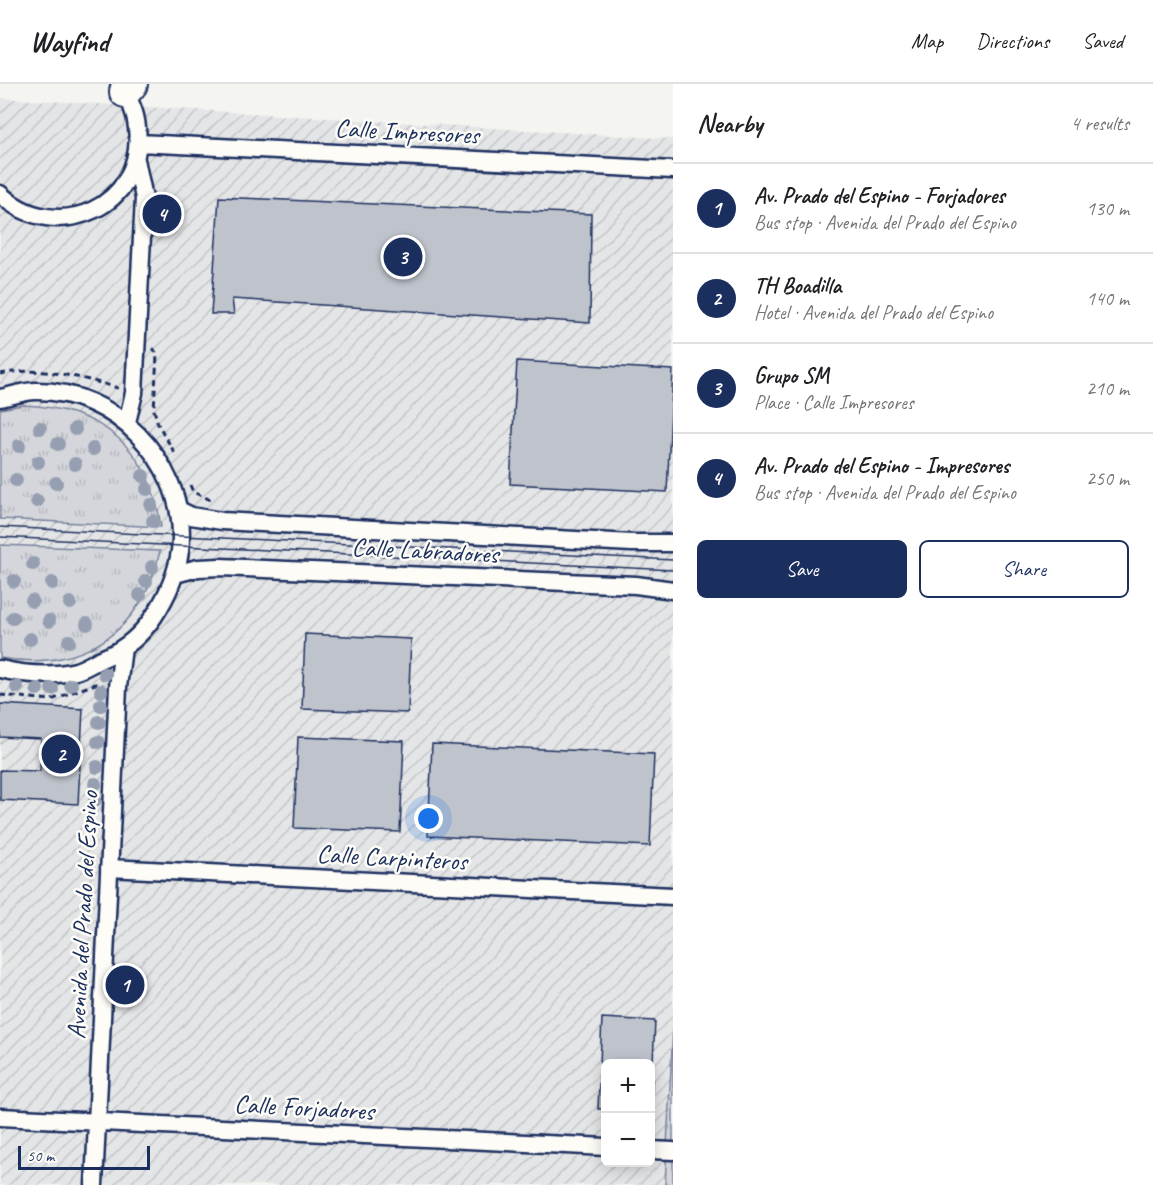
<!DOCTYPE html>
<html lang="en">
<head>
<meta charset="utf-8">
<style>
	body { margin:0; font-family:Caveat,sans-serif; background:#f6f6f6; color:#202124 }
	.controls { position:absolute; right:18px; bottom:18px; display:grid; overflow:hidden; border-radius:9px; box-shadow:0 3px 15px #0003 }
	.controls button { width:54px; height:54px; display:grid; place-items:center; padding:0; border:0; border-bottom:2px solid #e0e0e0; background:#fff; color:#202124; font:30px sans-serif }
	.scale { position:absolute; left:18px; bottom:15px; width:132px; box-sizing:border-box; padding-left:6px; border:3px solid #1b2f5e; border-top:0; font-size:16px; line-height:21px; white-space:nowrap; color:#1b2f5e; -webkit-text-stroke:4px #fdfcf7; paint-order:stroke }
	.you { position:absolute; left:429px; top:735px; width:21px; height:21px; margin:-15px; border:4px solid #fff; border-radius:50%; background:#1a73e8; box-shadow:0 0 0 9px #1a73e833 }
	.badge { display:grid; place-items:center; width:39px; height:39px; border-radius:50%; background:#1b2f5e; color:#fff; font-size:20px; font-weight:700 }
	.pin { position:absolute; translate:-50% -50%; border:3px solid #fff; box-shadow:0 2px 6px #0006 }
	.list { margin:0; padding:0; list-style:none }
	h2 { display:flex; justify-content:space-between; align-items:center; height:78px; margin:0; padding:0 24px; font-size:26px }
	h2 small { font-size:20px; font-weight:400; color:#757577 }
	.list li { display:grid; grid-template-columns:39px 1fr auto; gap:18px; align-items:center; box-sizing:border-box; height:90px; padding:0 24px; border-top:2px solid #e0e0e0 }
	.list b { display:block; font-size:22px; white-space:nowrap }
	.list p { margin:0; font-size:20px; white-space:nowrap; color:#757577 }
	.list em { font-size:20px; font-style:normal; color:#757577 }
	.actions { display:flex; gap:12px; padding:18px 24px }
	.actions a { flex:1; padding:14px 0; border:2px solid #1b2f5e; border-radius:9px; text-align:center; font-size:21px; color:#1b2f5e }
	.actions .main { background:#1b2f5e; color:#fff }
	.map { position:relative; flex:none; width:673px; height:1101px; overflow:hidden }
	header { display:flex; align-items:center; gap:36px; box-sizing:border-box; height:84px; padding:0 30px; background:#fff; border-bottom:2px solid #e0e0e0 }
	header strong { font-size:28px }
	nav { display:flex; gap:33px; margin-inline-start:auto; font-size:21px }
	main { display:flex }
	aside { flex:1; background:#fff }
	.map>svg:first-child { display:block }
	.industrial { fill:url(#industrial-furrows); fill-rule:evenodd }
	.grass { fill:url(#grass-tufts); stroke:#78829c; stroke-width:1.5 }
	.building { fill:#bfc3cc; stroke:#1b2f5e; stroke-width:1.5 }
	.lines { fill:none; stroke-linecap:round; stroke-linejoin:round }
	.street-casing { stroke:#1b2f5e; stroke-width:21 }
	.highway-casing { stroke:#1b2f5e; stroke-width:34 }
	.path { stroke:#1b2f5e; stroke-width:3; stroke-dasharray:6 4.5; stroke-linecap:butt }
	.street { stroke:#fdfcf7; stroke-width:16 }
	.highway { stroke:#fdfcf7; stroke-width:30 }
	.tram { stroke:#1b2f5e; stroke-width:1.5 }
	.tree { fill:#969fb1 }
	.labels { text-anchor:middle; stroke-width:5; stroke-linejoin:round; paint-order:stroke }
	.street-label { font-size:26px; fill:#1b2f5e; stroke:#fdfcf7 }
</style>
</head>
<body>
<header>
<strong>Wayfind</strong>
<nav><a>Map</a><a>Directions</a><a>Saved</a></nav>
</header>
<main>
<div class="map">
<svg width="673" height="1101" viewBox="0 0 673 1101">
	<defs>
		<pattern id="industrial-furrows" width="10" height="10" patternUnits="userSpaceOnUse" patternTransform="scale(1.5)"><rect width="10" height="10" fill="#e4e5e6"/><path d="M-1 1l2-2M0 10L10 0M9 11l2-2" fill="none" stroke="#c3c5c8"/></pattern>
		<pattern id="grass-tufts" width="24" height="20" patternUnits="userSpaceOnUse" patternTransform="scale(1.5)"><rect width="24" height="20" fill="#d4d6db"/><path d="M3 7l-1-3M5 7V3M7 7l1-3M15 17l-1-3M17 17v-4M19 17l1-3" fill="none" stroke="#b5b8be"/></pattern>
	</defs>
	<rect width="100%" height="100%" fill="#f4f4f1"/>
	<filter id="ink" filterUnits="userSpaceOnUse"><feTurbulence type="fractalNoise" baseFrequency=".0167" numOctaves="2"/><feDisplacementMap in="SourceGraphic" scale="12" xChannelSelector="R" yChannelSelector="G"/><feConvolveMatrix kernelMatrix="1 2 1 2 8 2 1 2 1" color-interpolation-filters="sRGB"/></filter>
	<g filter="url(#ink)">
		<path class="industrial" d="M0 14 673 55V1101H0ZM606 980H650V1078H606Z"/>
		<path class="grass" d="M23 321C102 324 150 364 161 443L0 435V325Z
			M0 461 160 467C142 548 83 588 0 574Z
			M673 943V1101H665Z"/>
		<path class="building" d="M219 113 591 130 590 239 232 215 234 230H211Z
			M517 277 673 286 667 408 510 400Z
			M305 550 411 555 408 629 302 625Z
			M0 620 83 625 78 720 0 716V686L40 687 41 655 0 653Z
			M298 653 404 657 400 748 294 744Z
			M432 660 654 670 650 762 428 752Z
			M602 934 655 937 651 1020 650 980H606V1025H598Z"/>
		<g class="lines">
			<g class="street-casing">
				<path id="street" d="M139 59 673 86
					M0 110C56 163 146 122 137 44 136 30 130 13 119 3
					M0 314C11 312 24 307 36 307 114 306 181 376 181 452 181 492 155 544 121 565 114 570 105 573 97 577 90 581 83 585 76 587 50 593 26 591 0 585
					M127 338 134 309 144 114 136 76
					M179 426 191 432 222 437 632 459H673
					M175 490 198 484 220 483 636 501 673 506
					M109 784 673 812
					M0 1033 606 1063
					M650 1066 673 1067
					M94 1101 118 603 123 564"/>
			</g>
			<g class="highway-casing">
				<path id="highway" d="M125 8 132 0"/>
			</g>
			<path class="path" d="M153 264 157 270 154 326 158 340 177 373
				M0 290C40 282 80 293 118 304
				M190 401 193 408 213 417
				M0 611 51 616 95 600 103 601"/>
			<use href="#street" class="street"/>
			<use href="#highway" class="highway"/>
			<path class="tram" d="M0 443 673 476
				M0 453 673 486"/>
		</g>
		<g class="tree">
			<circle cx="40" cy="344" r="7"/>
			<circle cx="75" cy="345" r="7"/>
			<circle cx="58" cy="360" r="7"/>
			<circle cx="19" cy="362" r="7"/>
			<circle cx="93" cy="365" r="7"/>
			<circle cx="38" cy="378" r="7"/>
			<circle cx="75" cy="380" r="7"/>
			<circle cx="143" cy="392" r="7"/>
			<circle cx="16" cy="396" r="7"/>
			<circle cx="56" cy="399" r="7"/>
			<circle cx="147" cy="405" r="7"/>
			<circle cx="37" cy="417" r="7"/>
			<circle cx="151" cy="421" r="7"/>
			<circle cx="153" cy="437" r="7"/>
			<circle cx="33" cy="480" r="7"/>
			<circle cx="152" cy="483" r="7"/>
			<circle cx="14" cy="497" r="7"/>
			<circle cx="146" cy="497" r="7"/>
			<circle cx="52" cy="499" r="7"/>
			<circle cx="140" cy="511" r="7"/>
			<circle cx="32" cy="517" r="7"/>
			<circle cx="70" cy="519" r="7"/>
			<circle cx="13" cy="534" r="7"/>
			<circle cx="49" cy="537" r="7"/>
			<circle cx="87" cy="540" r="7"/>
			<circle cx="30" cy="555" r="7"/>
			<circle cx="69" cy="557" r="7"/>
			<circle cx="105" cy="590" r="7"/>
			<circle cx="71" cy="601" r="7"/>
			<circle cx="17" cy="603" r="7"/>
			<circle cx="37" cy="605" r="7"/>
			<circle cx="52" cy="605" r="7"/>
			<circle cx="101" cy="607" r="7"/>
			<circle cx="101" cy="621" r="7"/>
			<circle cx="99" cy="638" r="7"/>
			<circle cx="98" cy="658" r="7"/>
			<circle cx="97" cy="683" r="7"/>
			<circle cx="95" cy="700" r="7"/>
			<circle cx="95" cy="716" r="7"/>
		</g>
	</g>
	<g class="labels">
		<g class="street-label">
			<text transform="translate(407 47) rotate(3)" y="9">Calle Impresores</text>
			<text transform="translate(425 466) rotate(3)" y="9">Calle Labradores</text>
			<text transform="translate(392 773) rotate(3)" y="9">Calle Carpinteros</text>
			<text transform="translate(82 831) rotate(-87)" y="9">Avenida del Prado del Espino</text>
			<text transform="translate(304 1023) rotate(3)" y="9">Calle Forjadores</text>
		</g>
	</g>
</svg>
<div class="controls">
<button>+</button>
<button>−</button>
</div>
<div class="scale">50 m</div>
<div class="you"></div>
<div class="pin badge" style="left:125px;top:901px">1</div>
<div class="pin badge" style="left:61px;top:670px">2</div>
<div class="pin badge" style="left:403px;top:173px">3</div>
<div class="pin badge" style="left:162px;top:130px">4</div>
</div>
<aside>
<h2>Nearby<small>4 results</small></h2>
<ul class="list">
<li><span class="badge">1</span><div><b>Av. Prado del Espino - Forjadores</b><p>Bus stop · Avenida del Prado del Espino</p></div><em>130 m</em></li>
<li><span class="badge">2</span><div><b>TH Boadilla</b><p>Hotel · Avenida del Prado del Espino</p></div><em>140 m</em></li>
<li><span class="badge">3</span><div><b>Grupo SM</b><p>Place · Calle Impresores</p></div><em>210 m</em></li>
<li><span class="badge">4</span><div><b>Av. Prado del Espino - Impresores</b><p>Bus stop · Avenida del Prado del Espino</p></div><em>250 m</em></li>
</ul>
<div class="actions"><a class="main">Save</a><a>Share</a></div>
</aside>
</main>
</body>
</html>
